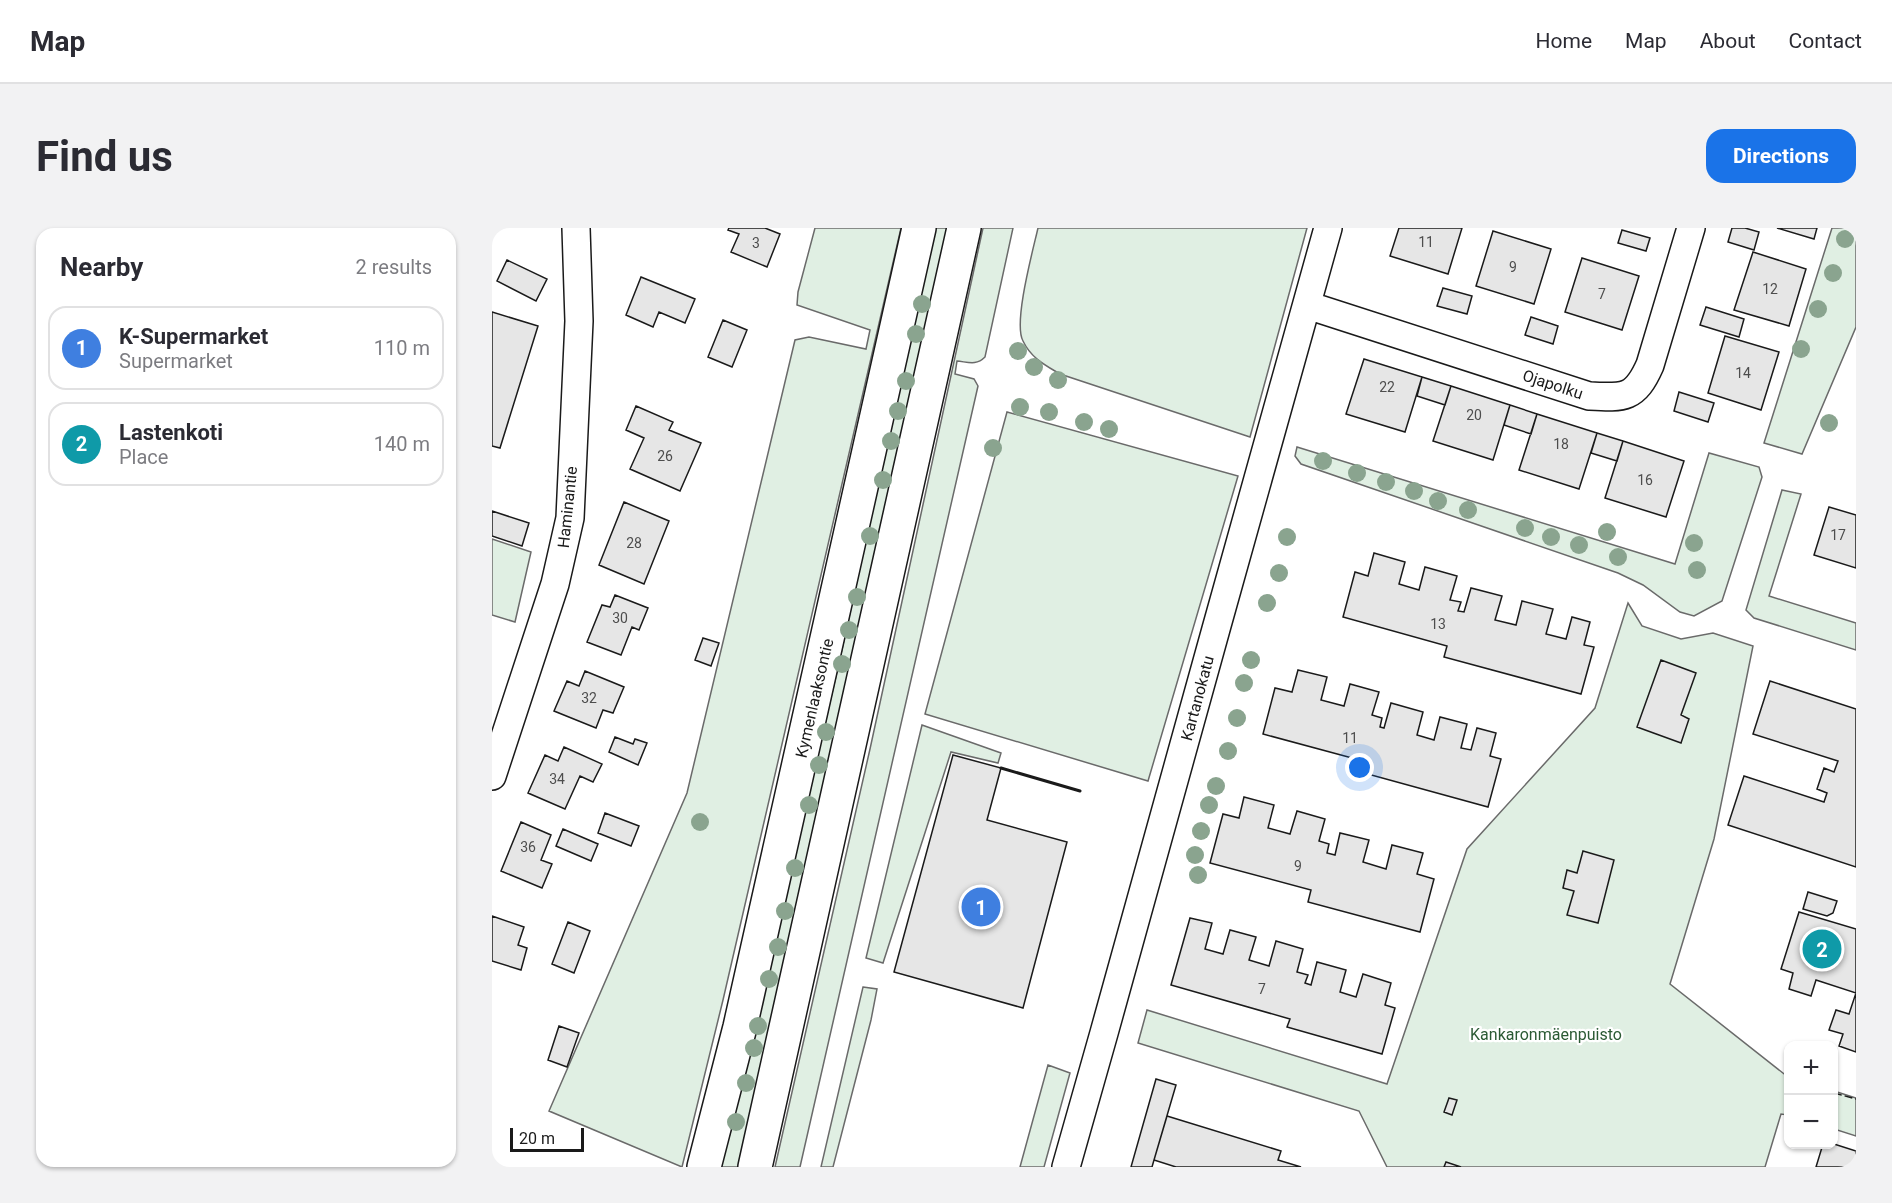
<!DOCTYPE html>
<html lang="en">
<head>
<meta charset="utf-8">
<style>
	body { margin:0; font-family:Roboto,sans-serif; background:#f2f2f3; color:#2b2b33 }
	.controls { position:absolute; right:18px; bottom:18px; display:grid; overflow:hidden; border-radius:12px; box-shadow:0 2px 4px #0004 }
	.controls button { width:54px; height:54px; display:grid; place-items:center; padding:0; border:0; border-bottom:2px solid #e1e1e2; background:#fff; color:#2b2b33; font:30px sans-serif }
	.scale { position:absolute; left:18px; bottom:15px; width:74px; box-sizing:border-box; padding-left:6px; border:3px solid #1a1a1a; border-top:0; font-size:16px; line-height:21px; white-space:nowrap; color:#1a1a1a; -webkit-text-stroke:4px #fff; paint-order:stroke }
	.you { position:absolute; left:868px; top:540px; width:21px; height:21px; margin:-15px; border:4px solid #fff; border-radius:50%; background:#1a73e8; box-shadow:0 0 0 9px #1a73e833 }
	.badge { display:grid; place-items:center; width:39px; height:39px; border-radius:50%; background:#1a73e8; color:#fff; font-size:20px; font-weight:700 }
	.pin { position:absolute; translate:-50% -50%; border:3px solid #fff; box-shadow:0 2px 6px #0006 }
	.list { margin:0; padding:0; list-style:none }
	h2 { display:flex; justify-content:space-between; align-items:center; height:78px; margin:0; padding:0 24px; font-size:26px }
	h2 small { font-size:20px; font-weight:400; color:#7c7c81 }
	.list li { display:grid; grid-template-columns:39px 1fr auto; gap:18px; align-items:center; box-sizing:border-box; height:84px; margin:0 12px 12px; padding:0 12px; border:2px solid #e1e1e2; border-radius:18px }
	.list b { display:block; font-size:22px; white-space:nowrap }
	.list p { margin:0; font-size:20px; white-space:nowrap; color:#7c7c81 }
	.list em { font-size:20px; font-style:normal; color:#7c7c81 }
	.map { position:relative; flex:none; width:1364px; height:939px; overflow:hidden; border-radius:18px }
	header { display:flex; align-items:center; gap:36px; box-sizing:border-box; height:84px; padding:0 30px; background:#fff; border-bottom:2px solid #e1e1e2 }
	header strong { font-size:28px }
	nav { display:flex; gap:33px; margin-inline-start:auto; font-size:21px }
	.intro { display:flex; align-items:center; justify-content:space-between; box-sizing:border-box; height:144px; padding:0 36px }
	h1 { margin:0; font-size:42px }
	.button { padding:15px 27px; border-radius:18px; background:#1a73e8; color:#fff; font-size:21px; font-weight:700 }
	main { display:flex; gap:36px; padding:0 36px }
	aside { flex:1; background:#fff; border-radius:18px; box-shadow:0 2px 4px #0004 }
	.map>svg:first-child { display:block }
	.green { fill:#e0efe3; stroke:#6a6a6a; stroke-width:1.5 }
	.building { fill:#e6e6e6; stroke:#1a1a1a; stroke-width:1.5 }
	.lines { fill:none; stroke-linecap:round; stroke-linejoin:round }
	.minor-casing { stroke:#1a1a1a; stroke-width:30 }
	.major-casing { stroke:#1a1a1a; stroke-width:36 }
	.minor { stroke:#fff; stroke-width:27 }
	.major { stroke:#fff; stroke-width:33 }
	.fence { stroke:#1a1a1a; stroke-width:1.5; stroke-dasharray:8 3; stroke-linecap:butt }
	.wall { stroke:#1a1a1a; stroke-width:3 }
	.tree { fill:#8aa48f }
	.labels { text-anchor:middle; stroke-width:4.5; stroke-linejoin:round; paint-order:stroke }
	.number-label { font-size:14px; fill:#4d4d4d }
	.street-label { font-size:16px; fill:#1a1a1a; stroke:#fff }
	.park-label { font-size:16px; fill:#2b5a34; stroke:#fff }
</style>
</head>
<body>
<header>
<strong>Map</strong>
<nav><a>Home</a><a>Map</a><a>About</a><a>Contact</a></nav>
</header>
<div class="intro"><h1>Find us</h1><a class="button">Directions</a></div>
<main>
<aside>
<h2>Nearby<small>2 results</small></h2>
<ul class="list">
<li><span class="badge" style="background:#3f7fe0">1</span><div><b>K-Supermarket</b><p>Supermarket</p></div><em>110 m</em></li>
<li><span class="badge" style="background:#0f9aa8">2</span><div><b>Lastenkoti</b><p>Place</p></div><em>140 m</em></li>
</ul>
</aside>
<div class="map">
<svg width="1364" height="939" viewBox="0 0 1364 939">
	<rect width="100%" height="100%" fill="#fff"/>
	<path class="green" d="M323 0H409L231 772 190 939 57 883 195 565 303 112 317 109 374 121 378 102 305 77 306 64Z
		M442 0H459L246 939H228L239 902 347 435Z
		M491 0H521L493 129C484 138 476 134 465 133L463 146 482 151 486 158 308 939H283L378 521Z
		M546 0H815L758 209 568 146C553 137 539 130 531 113 521 95 541 22 546 0Z
		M1340 0H1364V99L1310 226 1272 215Z
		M515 184 746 248 656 553 433 486Z
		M805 219 1183 336 1217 225 1267 239 1270 249 1230 373 1202 388 1188 384 1151 357 1126 345 809 236 803 228Z
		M1290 262 1309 266 1277 368 1364 395V422L1262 390 1254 382Z
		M0 311 39 324 23 394 0 387Z
		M1136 375 1150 398 1189 411 1221 405 1261 418 1222 611 1178 756 1296 849V887L1289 886 1273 939H895L867 883 646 815 655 782 895 856 975 621 1103 480Z
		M430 497 509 525 506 535 459 524 391 735 374 730Z
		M371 759 385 761 379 792 341 939H329Z
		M556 837 578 845 552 939H528Z
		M1342 863 1364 870V908L1342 901Z"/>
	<path class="building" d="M237 0H273L288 6 275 39 239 24 247 6 236 2Z
		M907 0H970L956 46 898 28Z
		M1240 0H1253L1267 4 1262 22 1236 14Z
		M1285 0H1325L1322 11Z
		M1130 2 1158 10 1154 23 1126 15Z
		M1001 3 1059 21 1042 76 984 58Z
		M1261 24 1314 41 1297 98 1242 82Z
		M1090 30 1147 48 1130 102 1073 84Z
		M15 32 55 51 44 73 5 53Z
		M149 49 203 71 193 95 167 84 161 99 134 87Z
		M951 60 980 68 975 86 945 78Z
		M1214 79 1252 91 1247 109 1208 97Z
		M0 84 46 98 8 220 0 218Z
		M1039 89 1066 98 1061 116 1033 107Z
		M231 92 255 102 240 139 216 129Z
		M1233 108 1287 124 1269 182 1216 165Z
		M872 131 930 149 913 204 854 186Z
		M930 149 959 158 953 177 925 168Z
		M959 158 1018 177 1001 232 941 213Z
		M1187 164 1222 175 1216 194 1182 183Z
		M1018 177 1045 186 1039 206 1012 197Z
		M144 178 181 194 177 202 209 215 188 263 138 241 152 210 134 202Z
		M1045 186 1105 205 1087 261 1027 242Z
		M1105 205 1131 213 1125 233 1099 225Z
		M1131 213 1192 233 1174 289 1113 270Z
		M132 274 177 293 152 356 107 337Z
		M1337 279 1364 287V340L1322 327Z
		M0 283 37 295 30 318 0 308Z
		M882 325 913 334 907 356 927 362 933 339 965 348 958 372 969 374 966 383 972 384 979 360 1010 368 1003 392 1024 397 1030 373 1061 381 1054 406 1074 411 1080 389 1098 394 1092 417 1102 419 1089 466 952 429 955 418 851 389 863 344 876 348Z
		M123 367 156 380 147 402 140 399 129 427 95 414 110 377 118 379Z
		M211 410 227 415 219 438 203 432Z
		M1169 432 1204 445 1189 487 1197 491 1189 515 1145 499Z
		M806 442 835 449 829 472 852 478 858 456 887 464 880 487 890 490 888 499 892 500 899 475 931 484 925 507 942 512 948 489 975 496 969 520 979 522 985 500 1004 505 998 528 1009 531 996 579 872 545 875 534 771 506 783 460 800 464Z
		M93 443 132 459 121 485 111 482 104 500 62 483 75 453 87 458Z
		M1278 453 1364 481V639L1236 597 1252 548 1332 574 1335 565 1325 561 1332 540 1342 544 1346 533 1261 506Z
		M123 509 141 516 143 511 155 515 146 537 117 524Z
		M72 519 110 536 101 554 88 548 73 581 36 565 53 527 66 533Z
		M461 527 509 540 495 592 575 614 531 780 402 744Z
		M752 569 782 577 776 600 798 606 805 583 833 591 827 613 837 616 835 625 843 627 848 605 877 612 871 634 894 641 900 617 931 625 925 646 942 651 928 704 816 674 819 662 718 635 731 586 747 590Z
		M113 585 147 598 139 618 106 605Z
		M29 594 59 607 49 632 60 636 50 660 9 643Z
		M71 601 106 616 99 633 64 618Z
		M1091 623 1122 632 1106 695 1075 687 1082 663 1071 660 1075 642 1085 645Z
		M1316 664 1345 673 1341 685 1335 688 1311 681Z
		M1307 684 1364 701V765L1324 752 1319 768 1297 761 1301 745 1289 741Z
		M0 688 32 699 26 717 35 720 29 742 0 733Z
		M698 690 720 695 713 721 731 726 738 702 764 709 757 732 777 738 784 713 811 721 805 744 816 747 813 755 819 757 825 734 854 742 848 764 864 769 871 746 899 755 893 777 903 780 890 826 795 799 798 791 679 757Z
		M76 694 98 703 82 745 60 736Z
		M1364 765V824L1347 818 1351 806 1337 802 1344 782 1357 786Z
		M67 798 87 805 75 839 56 832Z
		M664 851 684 857 662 932 660 939H639Z
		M957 870 965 872 960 887 952 884Z
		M675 888 789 923 786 932 809 939H684L662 932Z
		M1331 916H1342L1364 923V939H1324Z
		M954 934 969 939H952Z"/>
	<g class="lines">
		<g class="minor-casing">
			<path id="minor" d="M815 77 1097 168C1132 170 1143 171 1158 137L1199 0
				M0 548 63 356 78 290 87 93 84 0
				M574 939 612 805 724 401 836 0"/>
		</g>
		<g class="major-casing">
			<path id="major" d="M212 939 248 799 427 0
				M263 939 472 0"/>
		</g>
		<use href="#minor" class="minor"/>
		<use href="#major" class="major"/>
		<path class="fence" d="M1342 865 1364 871"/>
		<path class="wall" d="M509 540 588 563"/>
	</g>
	<g class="tree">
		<circle cx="1353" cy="11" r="9"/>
		<circle cx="1341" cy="45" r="9"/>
		<circle cx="430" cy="76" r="9"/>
		<circle cx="1326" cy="81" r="9"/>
		<circle cx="424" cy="106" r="9"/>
		<circle cx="1309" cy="121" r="9"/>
		<circle cx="526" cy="123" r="9"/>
		<circle cx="542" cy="139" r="9"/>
		<circle cx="566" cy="152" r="9"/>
		<circle cx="414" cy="153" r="9"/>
		<circle cx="528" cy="179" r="9"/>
		<circle cx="406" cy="183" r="9"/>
		<circle cx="557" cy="184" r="9"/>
		<circle cx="592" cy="194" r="9"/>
		<circle cx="1337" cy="195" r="9"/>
		<circle cx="617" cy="201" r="9"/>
		<circle cx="399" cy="213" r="9"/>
		<circle cx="501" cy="220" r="9"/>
		<circle cx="831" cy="233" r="9"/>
		<circle cx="865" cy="245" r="9"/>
		<circle cx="391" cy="252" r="9"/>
		<circle cx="894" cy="254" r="9"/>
		<circle cx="922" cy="263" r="9"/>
		<circle cx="946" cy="273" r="9"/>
		<circle cx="976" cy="282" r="9"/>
		<circle cx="1033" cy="300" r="9"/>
		<circle cx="1115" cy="304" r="9"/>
		<circle cx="378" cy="308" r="9"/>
		<circle cx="795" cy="309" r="9"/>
		<circle cx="1059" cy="309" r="9"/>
		<circle cx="1202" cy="315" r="9"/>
		<circle cx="1087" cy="317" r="9"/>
		<circle cx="1126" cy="329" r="9"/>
		<circle cx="1205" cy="342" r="9"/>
		<circle cx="787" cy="345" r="9"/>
		<circle cx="365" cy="369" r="9"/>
		<circle cx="775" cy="375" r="9"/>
		<circle cx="357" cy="402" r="9"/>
		<circle cx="759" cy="432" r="9"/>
		<circle cx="350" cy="436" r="9"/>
		<circle cx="752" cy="455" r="9"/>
		<circle cx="745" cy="490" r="9"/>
		<circle cx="334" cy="504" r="9"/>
		<circle cx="736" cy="523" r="9"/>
		<circle cx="327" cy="537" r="9"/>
		<circle cx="724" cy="558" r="9"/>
		<circle cx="317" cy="577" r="9"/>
		<circle cx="717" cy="577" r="9"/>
		<circle cx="208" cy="594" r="9"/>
		<circle cx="709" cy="603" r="9"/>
		<circle cx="703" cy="627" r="9"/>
		<circle cx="303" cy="640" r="9"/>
		<circle cx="706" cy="647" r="9"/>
		<circle cx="293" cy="683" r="9"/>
		<circle cx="286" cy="719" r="9"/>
		<circle cx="277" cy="751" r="9"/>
		<circle cx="266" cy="798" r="9"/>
		<circle cx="262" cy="820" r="9"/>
		<circle cx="254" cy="855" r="9"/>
		<circle cx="244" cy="894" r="9"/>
	</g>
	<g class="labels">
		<g class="number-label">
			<text x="934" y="19">11</text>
			<text x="264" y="20">3</text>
			<text x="1021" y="44">9</text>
			<text x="1278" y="66">12</text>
			<text x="1110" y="71">7</text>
			<text x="1251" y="150">14</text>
			<text x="895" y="164">22</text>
			<text x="982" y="192">20</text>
			<text x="1069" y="221">18</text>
			<text x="173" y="233">26</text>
			<text x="1153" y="257">16</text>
			<text x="1346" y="312">17</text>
			<text x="142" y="320">28</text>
			<text x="128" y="395">30</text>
			<text x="946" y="401">13</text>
			<text x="97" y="475">32</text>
			<text x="858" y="515">11</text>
			<text x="65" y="556">34</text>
			<text x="36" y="624">36</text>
			<text x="806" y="643">9</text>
			<text x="770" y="766">7</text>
		</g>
		<g class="street-label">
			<text transform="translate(1061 156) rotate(18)" y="6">Ojapolku</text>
			<text transform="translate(75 279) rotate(-84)" y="6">Haminantie</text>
			<text transform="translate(322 470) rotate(-77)" y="6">Kymenlaaksontie</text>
			<text transform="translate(705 470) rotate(-75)" y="6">Kartanokatu</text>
		</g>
		<g class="park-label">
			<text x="1054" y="812">Kankaronmäenpuisto</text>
		</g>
	</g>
</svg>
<div class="controls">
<button>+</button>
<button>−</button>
</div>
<div class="scale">20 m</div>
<div class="you"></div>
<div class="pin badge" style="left:489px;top:679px;background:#3f7fe0">1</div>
<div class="pin badge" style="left:1330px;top:721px;background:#0f9aa8">2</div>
</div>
</main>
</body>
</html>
